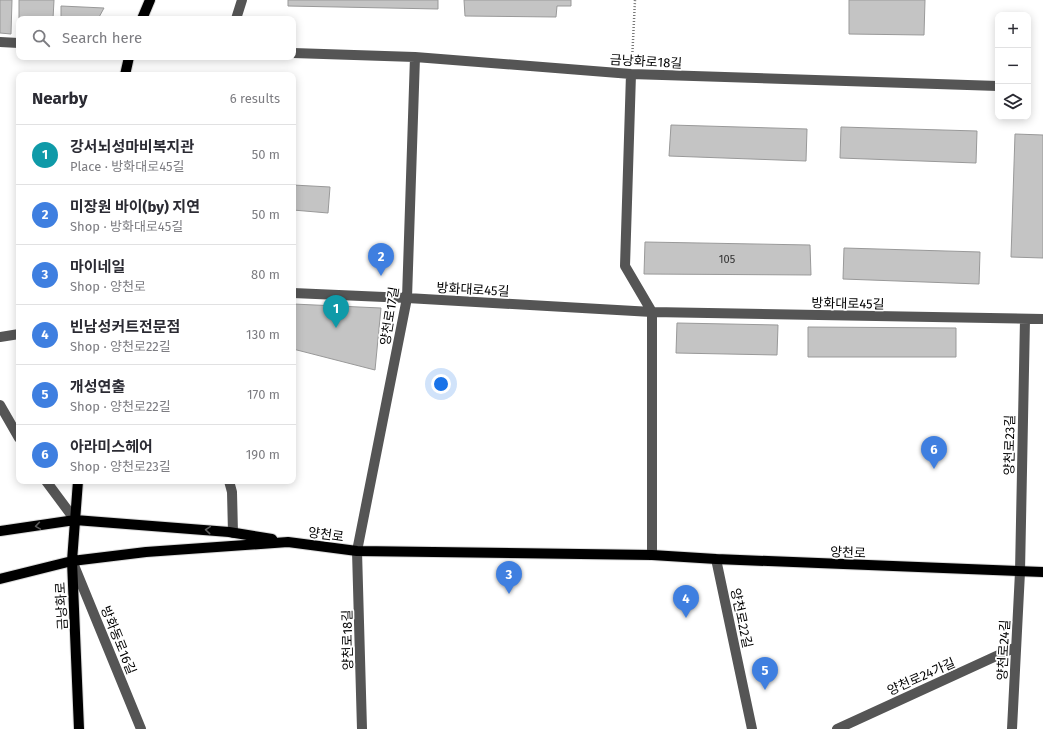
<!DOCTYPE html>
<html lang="en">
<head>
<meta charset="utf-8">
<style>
	body { margin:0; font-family:"Fira Sans","Noto Sans KR",sans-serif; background:#f2f2f3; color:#2b2b33 }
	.controls { position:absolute; right:12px; top:12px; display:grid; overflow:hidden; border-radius:8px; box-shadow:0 2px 10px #0003 }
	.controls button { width:36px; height:36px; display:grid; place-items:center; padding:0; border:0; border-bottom:1px solid #e1e1e2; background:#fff; color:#2b2b33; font:20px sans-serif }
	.you { position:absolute; left:441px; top:384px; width:14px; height:14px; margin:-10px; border:3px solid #fff; border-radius:50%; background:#1a73e8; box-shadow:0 0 0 6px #1a73e833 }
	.badge { display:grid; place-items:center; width:26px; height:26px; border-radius:50%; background:#d93025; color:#fff; font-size:13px; font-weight:700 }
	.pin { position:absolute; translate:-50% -33px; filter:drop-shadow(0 1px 2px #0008) }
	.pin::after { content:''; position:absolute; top:21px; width:14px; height:12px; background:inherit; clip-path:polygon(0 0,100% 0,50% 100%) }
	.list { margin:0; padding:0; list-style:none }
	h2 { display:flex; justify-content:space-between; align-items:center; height:52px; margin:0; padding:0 16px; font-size:17px }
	h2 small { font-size:13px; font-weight:400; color:#7c7c81 }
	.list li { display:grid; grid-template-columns:26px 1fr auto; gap:12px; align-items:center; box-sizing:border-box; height:60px; padding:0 16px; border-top:1px solid #e1e1e2 }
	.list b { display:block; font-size:15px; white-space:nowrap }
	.list p { margin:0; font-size:13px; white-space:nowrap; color:#7c7c81 }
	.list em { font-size:13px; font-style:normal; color:#7c7c81 }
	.icon { flex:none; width:22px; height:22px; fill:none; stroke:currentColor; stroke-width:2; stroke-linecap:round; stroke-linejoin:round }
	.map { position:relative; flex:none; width:1043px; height:729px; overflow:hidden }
	.search { position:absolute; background:#fff; box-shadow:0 2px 10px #0003; left:16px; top:16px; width:280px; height:44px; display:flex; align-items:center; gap:10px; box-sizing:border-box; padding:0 14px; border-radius:8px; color:#7c7c81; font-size:15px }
	.panel { position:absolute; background:#fff; box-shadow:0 2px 10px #0003; left:16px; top:72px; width:280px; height:412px; border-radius:8px }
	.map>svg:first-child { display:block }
	.building { fill:#c4c4c4; stroke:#999 }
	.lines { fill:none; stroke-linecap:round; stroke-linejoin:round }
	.major-casing { stroke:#dbdbdb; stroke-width:12 }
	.path { stroke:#777; stroke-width:2.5; stroke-dasharray:1 2; stroke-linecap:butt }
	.minor { stroke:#555; stroke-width:10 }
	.major { stroke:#000; stroke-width:10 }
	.oneway { stroke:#595959 }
	.labels { text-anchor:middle; stroke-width:3.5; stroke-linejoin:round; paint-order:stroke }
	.number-label { font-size:11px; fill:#313131 }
	.street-label { font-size:13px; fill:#000; stroke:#fff }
</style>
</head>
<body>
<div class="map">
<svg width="1043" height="729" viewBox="0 0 1043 729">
	<rect width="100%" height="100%" fill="#fff"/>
	<path class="building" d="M0 0H12L11 34 0 33Z
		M19 0H54L53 19H19V33Z
		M288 0H438V9L288 6Z
		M464 0H571V6H557L556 17 465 16Z
		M849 0H925L924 35 849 34Z
		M61 6 104 8 98 19H61Z
		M671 125 807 129 806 161 669 156Z
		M841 127 977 131 976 163 840 158Z
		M1015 134 1043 135V258L1011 257Z
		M293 185 330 187 328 213 293 210Z
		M645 242 810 245 811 275 644 274Z
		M844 248 980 252 979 284 843 279Z
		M293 304 381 308 375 370 293 349Z
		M677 323 778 325 777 355 676 353Z
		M808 327 956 328V357H808Z"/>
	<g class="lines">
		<g class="major-casing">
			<path id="major" d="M142 19 150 0
				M125 75 129 57
				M78 481 72 561 79 729
				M0 531 75 520 229 532 272 539
				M0 579 72 561 146 552 288 542 357 551 652 555 716 559 1043 572"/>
		</g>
		<path class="path" d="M632 61 635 0"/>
		<path class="minor" d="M236 19 242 0
			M0 42 19 43
			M293 53 415 57 631 74 998 86
			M631 74 625 266 652 312V555
			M293 293 407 298 652 312 1043 319
			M0 337 19 334
			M0 405 19 438
			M46 481 75 520
			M229 481 232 492 233 533
			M716 559 752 729
			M73 563 141 729
			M362 729 357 551 407 298 415 57
			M837 729 1016 647
			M1012 729 1020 572 1025 319"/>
		<use href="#major" class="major"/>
	</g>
	<defs><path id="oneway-chevron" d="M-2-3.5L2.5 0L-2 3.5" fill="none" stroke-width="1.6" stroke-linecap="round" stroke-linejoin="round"/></defs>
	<g class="oneway">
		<use href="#oneway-chevron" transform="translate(38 526) rotate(171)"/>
		<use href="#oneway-chevron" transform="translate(208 530) rotate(-175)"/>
	</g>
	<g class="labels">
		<g class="number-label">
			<text x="727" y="263">105</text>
		</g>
		<g class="street-label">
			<text transform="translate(646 61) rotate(3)" y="5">금낭화로18길</text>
			<text transform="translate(473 289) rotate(3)" y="5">방화대로45길</text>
			<text transform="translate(848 303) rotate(1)" y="5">방화대로45길</text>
			<text transform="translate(389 316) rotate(-81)" y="5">양천로17길</text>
			<text transform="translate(1009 445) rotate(-89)" y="5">양천로23길</text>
			<text transform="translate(326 534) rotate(8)" y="5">양천로</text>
			<text transform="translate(848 552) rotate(2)" y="5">양천로</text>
			<text transform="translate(61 606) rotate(-93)" y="5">금낭화로</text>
			<text transform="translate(742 618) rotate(78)" y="5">양천로22길</text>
			<text transform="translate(119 640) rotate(68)" y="5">방화동로16길</text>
			<text transform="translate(347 640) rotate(-91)" y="5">양천로18길</text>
			<text transform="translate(1003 650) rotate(-87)" y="5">양천로24길</text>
			<text transform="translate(921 676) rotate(-24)" y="5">양천로24가길</text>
		</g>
	</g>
</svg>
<div class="controls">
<button>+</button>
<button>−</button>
<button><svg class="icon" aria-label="layers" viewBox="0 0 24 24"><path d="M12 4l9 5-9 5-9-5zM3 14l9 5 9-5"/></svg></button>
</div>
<div class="you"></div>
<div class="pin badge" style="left:336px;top:328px;background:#0f9aa8">1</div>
<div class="pin badge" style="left:381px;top:276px;background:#3f7fe0">2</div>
<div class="pin badge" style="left:509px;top:594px;background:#3f7fe0">3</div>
<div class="pin badge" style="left:686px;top:618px;background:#3f7fe0">4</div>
<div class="pin badge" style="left:765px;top:690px;background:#3f7fe0">5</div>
<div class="pin badge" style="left:934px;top:469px;background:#3f7fe0">6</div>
<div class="search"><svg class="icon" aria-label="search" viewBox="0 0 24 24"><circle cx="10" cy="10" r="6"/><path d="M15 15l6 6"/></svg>Search here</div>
<section class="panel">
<h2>Nearby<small>6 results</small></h2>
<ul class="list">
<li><span class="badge" style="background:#0f9aa8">1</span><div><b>강서뇌성마비복지관</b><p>Place · 방화대로45길</p></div><em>50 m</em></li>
<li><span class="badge" style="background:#3f7fe0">2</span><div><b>미장원 바이(by) 지연</b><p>Shop · 방화대로45길</p></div><em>50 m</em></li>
<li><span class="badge" style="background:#3f7fe0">3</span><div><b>마이네일</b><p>Shop · 양천로</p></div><em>80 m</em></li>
<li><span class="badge" style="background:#3f7fe0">4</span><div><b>빈남성커트전문점</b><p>Shop · 양천로22길</p></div><em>130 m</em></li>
<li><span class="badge" style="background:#3f7fe0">5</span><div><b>개성연출</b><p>Shop · 양천로22길</p></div><em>170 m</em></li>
<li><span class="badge" style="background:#3f7fe0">6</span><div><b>아라미스헤어</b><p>Shop · 양천로23길</p></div><em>190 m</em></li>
</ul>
</section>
</div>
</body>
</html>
